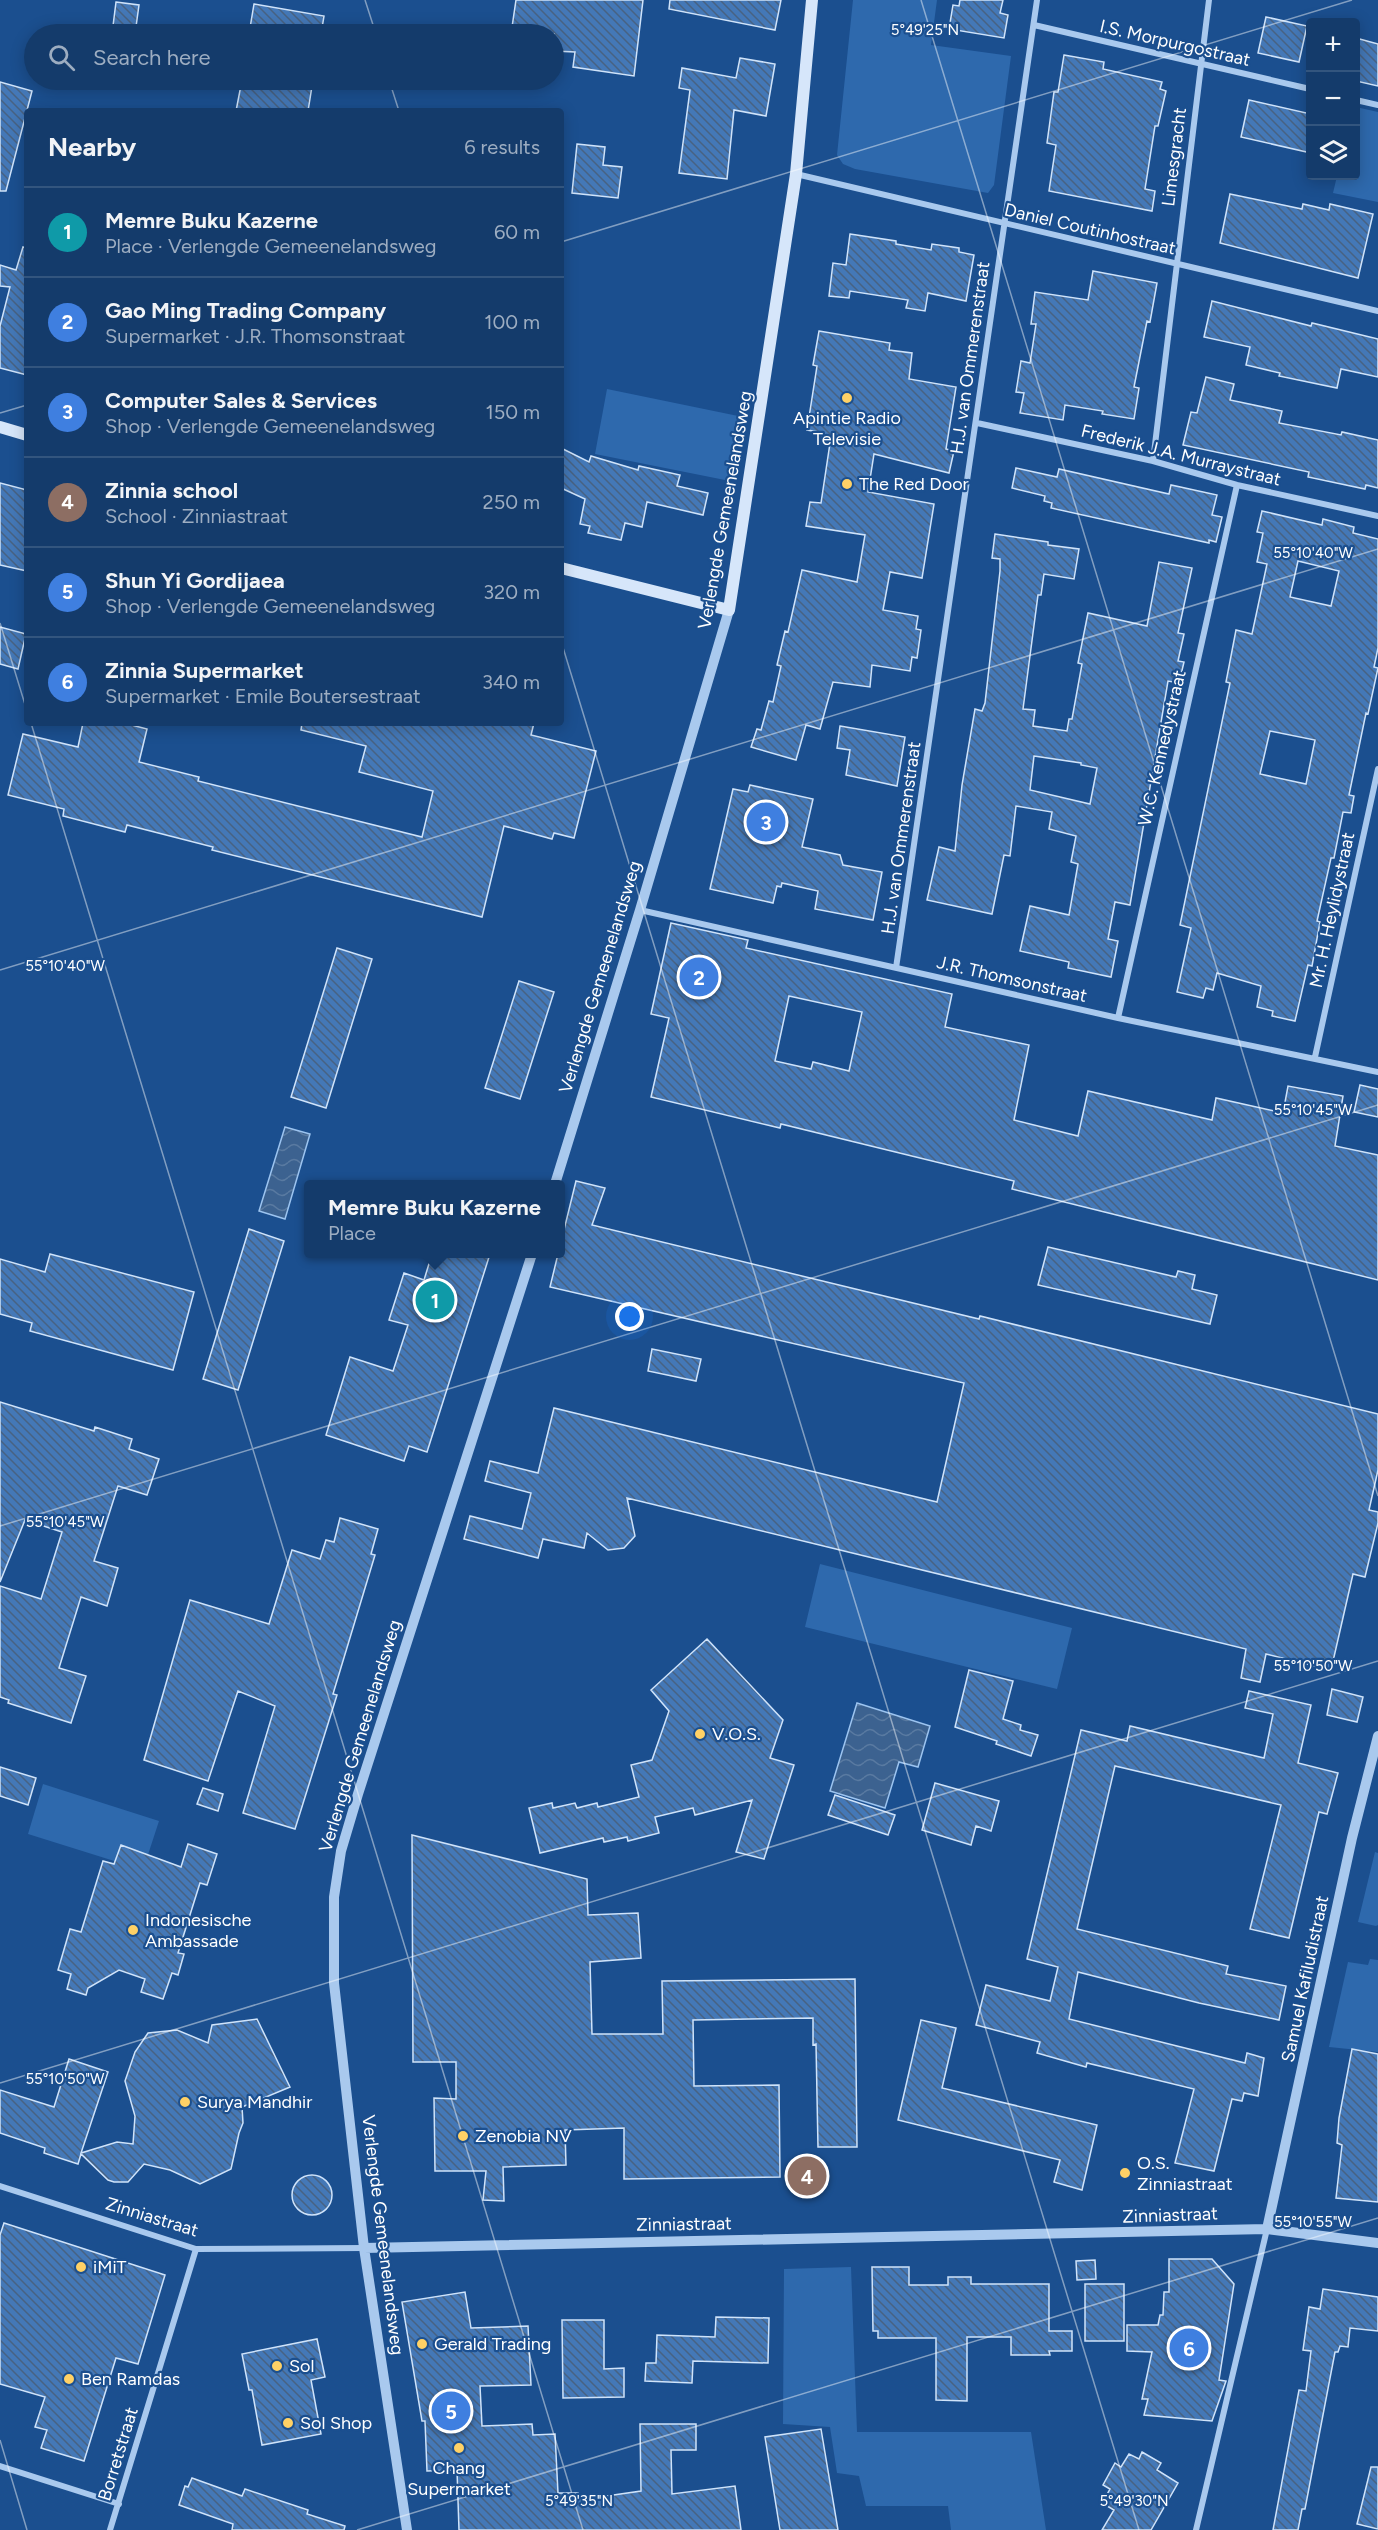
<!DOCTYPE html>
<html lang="en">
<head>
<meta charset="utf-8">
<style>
	body { margin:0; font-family:Figtree,sans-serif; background:#1d4271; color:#f1f3f6 }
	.controls { position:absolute; right:18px; top:18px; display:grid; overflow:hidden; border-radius:6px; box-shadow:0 3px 15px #0003 }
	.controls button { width:54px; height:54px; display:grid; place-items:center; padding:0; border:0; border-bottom:2px solid #33557e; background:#143b6b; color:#f1f3f6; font:30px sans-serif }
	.you { position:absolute; left:630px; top:1317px; width:21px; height:21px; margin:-15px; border:4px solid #fff; border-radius:50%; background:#1a73e8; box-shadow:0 0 0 9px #1a73e833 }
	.badge { display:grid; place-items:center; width:39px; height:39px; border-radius:50%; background:#8c9099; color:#fff; font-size:20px; font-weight:700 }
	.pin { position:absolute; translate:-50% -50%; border:3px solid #fff; box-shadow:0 2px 6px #0006 }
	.popup { position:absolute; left:304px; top:1180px; width:261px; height:78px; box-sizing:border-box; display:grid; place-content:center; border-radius:6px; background:#143b6b; filter:drop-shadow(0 2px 4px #0005); font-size:20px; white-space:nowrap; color:#9dadc1 }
	.popup b { font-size:22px; color:#f1f3f6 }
	.popup::after { content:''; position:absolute; left:50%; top:100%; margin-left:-12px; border:12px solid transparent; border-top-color:#143b6b }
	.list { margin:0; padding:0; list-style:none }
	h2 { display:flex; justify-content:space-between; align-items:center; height:78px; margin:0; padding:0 24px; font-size:26px }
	h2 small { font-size:20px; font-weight:400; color:#9dadc1 }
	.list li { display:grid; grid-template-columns:39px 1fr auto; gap:18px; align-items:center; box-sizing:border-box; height:90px; padding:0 24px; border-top:2px solid #33557e }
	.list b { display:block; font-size:22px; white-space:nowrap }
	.list p { margin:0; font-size:20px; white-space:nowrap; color:#9dadc1 }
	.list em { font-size:20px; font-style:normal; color:#9dadc1 }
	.icon { flex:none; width:33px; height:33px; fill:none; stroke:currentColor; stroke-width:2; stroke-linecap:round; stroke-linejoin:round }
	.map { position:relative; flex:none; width:1378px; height:2530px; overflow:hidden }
	.search { position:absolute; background:#143b6b; box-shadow:0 3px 15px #0003; left:24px; top:24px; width:540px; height:66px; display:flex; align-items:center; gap:15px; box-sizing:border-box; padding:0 21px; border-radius:33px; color:#9dadc1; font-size:22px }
	.panel { position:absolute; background:#143b6b; box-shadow:0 3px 15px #0003; left:24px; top:108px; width:540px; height:618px; border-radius:6px }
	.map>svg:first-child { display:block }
	.green { fill:#2e69ad }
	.water { fill:url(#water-waves); stroke:#9cc4f0; stroke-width:1.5 }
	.building { fill:url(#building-back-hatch); stroke:#cfe3fa; stroke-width:1.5; fill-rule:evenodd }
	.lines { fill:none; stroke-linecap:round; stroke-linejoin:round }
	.minor { stroke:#a9c9ee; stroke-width:6 }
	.tertiary { stroke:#a9c9ee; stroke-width:10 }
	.secondary { stroke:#d6e6fa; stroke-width:12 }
	.ticks { fill:none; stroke:#fff; stroke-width:1.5; stroke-opacity:0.45 }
	.poi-dot { fill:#ffd166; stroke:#1b4f8f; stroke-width:2 }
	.labels { text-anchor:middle; stroke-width:4.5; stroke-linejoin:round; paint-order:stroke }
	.street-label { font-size:18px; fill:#fff; stroke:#1b4f8f }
	.poi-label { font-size:18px; fill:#fff; stroke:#1b4f8f; text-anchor:start }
	.ticks-label { font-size:15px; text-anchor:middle; fill:#fff; stroke:#1b4f8f; stroke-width:4.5; stroke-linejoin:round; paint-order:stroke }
</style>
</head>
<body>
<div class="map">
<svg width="1378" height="2530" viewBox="0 0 1378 2530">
	<defs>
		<pattern id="water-waves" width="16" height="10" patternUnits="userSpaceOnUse" patternTransform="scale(1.5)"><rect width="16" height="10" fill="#3c6290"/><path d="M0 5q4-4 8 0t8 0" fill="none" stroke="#597aa1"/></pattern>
		<pattern id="building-back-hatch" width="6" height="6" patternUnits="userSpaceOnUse" patternTransform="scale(1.5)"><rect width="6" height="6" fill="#4478b7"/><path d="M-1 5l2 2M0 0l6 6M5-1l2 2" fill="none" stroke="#486282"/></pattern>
	</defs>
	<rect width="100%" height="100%" fill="#1b4f8f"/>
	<path class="green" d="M853 0H937L931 45 1011 56 994 185 988 193 855 169 843 164 837 155Z
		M1356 107 1378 112V202L1333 193 1337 176H1356Z
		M607 389 743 417 730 481 595 454Z
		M820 1564 1072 1628 1057 1689 805 1627Z
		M43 1784 159 1821 143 1870 28 1834Z
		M1375 1852 1378 1853V1925L1376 1926 1358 1922Z
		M1370 1959 1378 1960V2052L1329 2047 1348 1962 1368 1965Z
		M851 2267 857 2432H1031L1046 2530H951L948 2506H866L859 2476 837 2473 830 2427 783 2424 784 2269Z"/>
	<path class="water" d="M285 1127 310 1134 285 1219 259 1211Z
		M857 1703 930 1726 918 1767 899 1762 885 1808 830 1791Z"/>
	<path class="building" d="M516 0H643L634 76 573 67 575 52 554 51V34H511Z
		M670 0H781L775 30 669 9Z
		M960 0H1003L1000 13 1008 15 1004 38 949 29 953 5 959 6Z
		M116 2 139 5 135 34H112Z
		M254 4 324 16 321 34H249Z
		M1266 17 1307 26 1299 62 1258 53Z
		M1356 38 1378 44V86L1356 81Z
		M1064 55 1104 62 1103 69 1162 82 1160 89 1166 91 1158 126H1155L1145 189 1155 191 1152 211 1049 191 1056 145 1047 143 1054 92H1058Z
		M740 58 775 64 766 116 734 110 727 179 679 173 690 90 679 88 682 68 736 78Z
		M242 80H313L308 111H236Z
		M0 82 32 91 6 191H0Z
		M1249 100 1311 114V153L1241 137Z
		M577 144 605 147 603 165 622 167 618 198 572 193Z
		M1230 194 1302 209 1303 204 1329 210 1330 204 1373 214 1358 278 1220 243Z
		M850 234 896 241V244L931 250 932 244 959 248V252L974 255 966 301 928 293 925 311 906 308 908 300 850 291 849 298 829 296 833 263 846 265Z
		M23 247 27 248V375L0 368V326L10 287 0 286V265L16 270Z
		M1093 271 1157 283 1150 322 1147 321 1134 387 1139 388 1134 419 1102 414 1103 411 1065 405 1063 420 1020 413 1024 393 1016 392 1021 361 1030 363 1036 324H1031L1035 292 1088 300Z
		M1212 301 1311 326 1312 323 1378 339V377L1341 369 1337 388 1279 376 1280 373 1246 365 1250 347 1204 337Z
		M819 331 890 343 889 350 912 353 909 379 956 387 946 449 954 451 949 473 874 454 868 492 934 504 922 578 890 572 883 610 918 616 916 629 921 630 917 658 912 657 910 671 872 665 870 687 833 682 820 729 806 725 796 760 751 747 757 729 761 730 769 701 773 702 781 666 777 665 785 631 788 632 802 570 857 582 865 535 806 526 810 502 821 503 830 443 818 441 820 432 807 430 817 366 813 365Z
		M1206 377 1234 384 1230 400 1282 411 1279 423 1341 435 1342 432 1378 440V488L1366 485 1365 489 1308 477 1309 472 1183 445 1191 412 1197 413Z
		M561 448 589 462 591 456 638 470 639 466 680 475 677 486 708 493 703 515 647 502 642 527 625 523 621 540 588 533 590 526 580 524 585 499 561 488Z
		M1016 468 1057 477 1059 469 1169 494 1171 485 1217 495 1212 515 1222 517 1216 542 1209 540V543L1051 508 1052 503 1044 501 1045 496 1012 488Z
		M0 483 27 490V571L0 565Z
		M1262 511 1322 525 1323 519 1354 527 1353 533 1378 539V648L1374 667 1378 668 1368 714 1366 713 1349 795 1354 796 1351 813 1343 812 1334 858H1331L1317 921 1320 922 1312 966 1308 965 1295 1021 1272 1016 1273 1011 1257 1007 1261 986 1217 973 1213 990 1206 988 1203 998 1177 992 1191 928 1180 925 1230 683 1226 682 1236 630 1252 634 1267 564 1257 562 1263 533 1257 532ZM1298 561 1339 571 1331 606 1290 597ZM1270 731 1315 740 1306 784 1260 774Z
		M995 534 1048 542V545L1079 549 1074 579 1044 574 1041 595H1038L1023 709 1035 710 1033 726 1067 731 1069 719H1072L1082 664 1078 663 1088 613 1147 626 1159 562 1192 568 1178 633 1184 634 1178 661 1184 662 1179 683 1168 681 1130 905 1115 902 1108 939 1118 941 1111 977 1068 968 1069 962 1020 951 1030 906 1069 915 1078 864 1071 862 1076 836 1049 829 1052 812 1016 806 1010 856 1004 855 992 914 927 900 939 847 955 851 962 785 975 709 982 711 985 703 1000 571V559L992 558ZM1034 756 1081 763V765L1097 768 1090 804 1030 790Z
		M0 627 26 634 18 669 0 664Z
		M83 723H124L147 729 139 762 199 777 198 781 422 837 433 791 359 772 366 746 301 730 302 723H534L531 735 596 751 574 838 554 833 552 839 504 826 482 917 212 850 213 847 127 825 125 832 63 816 64 809 8 795 23 734 78 747Z
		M840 726 905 737 897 786 846 775 850 750 837 748Z
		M750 785 813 799 802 847 840 855 843 865 882 872 873 920 815 909 818 891 782 883 781 887 777 886 773 903 710 889 733 789 748 792Z
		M671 923 748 940 746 948 952 994 945 1027 1029 1045 1014 1120 1078 1136 1088 1091 1212 1120 1216 1098 1283 1113 1288 1086 1343 1096 1335 1146 1378 1155V1280L1012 1189 1014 1181 781 1124 780 1128 651 1097 669 1018 651 1014ZM789 996 862 1012 849 1071 813 1062 811 1069 775 1061Z
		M337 948 372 959 326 1108 291 1097Z
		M519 981 554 992 520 1099 485 1088Z
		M1360 1085 1378 1089V1117L1354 1112Z
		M576 1181 605 1188 592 1225 979 1319 980 1316 1378 1414V1470L1369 1510 1378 1512V1523L1365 1577 1353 1574 1331 1670 1266 1654 1260 1682 1241 1678 1246 1649 627 1498 635 1536 624 1548 608 1550 587 1533 584 1548 543 1539 538 1558 464 1539 470 1516 522 1529 531 1493 485 1481 490 1461 538 1473 554 1408 937 1502 964 1383 550 1287 558 1254H561V1242Z
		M249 1229 284 1241 238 1390 203 1379Z
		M1048 1247 1176 1277 1178 1271 1195 1275 1192 1289 1217 1295 1210 1324 1038 1285Z
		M50 1254 194 1292 173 1370 30 1331 32 1323 0 1314V1259L45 1272Z
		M432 1254H490L427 1452 409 1446 404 1461 326 1435 350 1357 393 1371 408 1325 389 1320 404 1273 424 1280Z
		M652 1349 701 1359 696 1381 648 1371Z
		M0 1402 94 1431 95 1427 132 1439 129 1449 159 1459 147 1495 118 1486 94 1561 118 1568 107 1606 81 1597 59 1668 86 1676 71 1723 8 1703 9 1700 0 1697V1586L41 1599 62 1532 25 1520 0 1582Z
		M340 1518 378 1529 371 1554 375 1555 333 1694 337 1695 295 1829 243 1813 275 1706 238 1691 208 1781 144 1760 190 1600 269 1624 292 1550 320 1559 326 1540 334 1542Z
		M707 1639 783 1720 770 1758 794 1765 764 1859 736 1852 752 1800 695 1815 693 1808 655 1817 659 1833 628 1841 627 1837 604 1842 603 1838 540 1853 529 1808 552 1803 553 1808 575 1803 577 1808 597 1803 598 1807 639 1797 631 1765 652 1760 669 1711 651 1690Z
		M969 1670 1013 1681 1003 1719 1021 1725 1020 1730 1038 1735 1031 1756 996 1744 997 1741 955 1727Z
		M1332 1689 1363 1697 1357 1722 1327 1715Z
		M1249 1691 1311 1705 1298 1763 1338 1773 1327 1814 1319 1812 1289 1938 1250 1929 1281 1805 1115 1766 1077 1929 1228 1966 1226 1974 1286 1986 1279 2020 1199 2003 1078 1972 1069 2019 1245 2063 1247 2053 1264 2058 1258 2096 1244 2093 1242 2101 1232 2099 1214 2171 1175 2163 1194 2089 1087 2063 1086 2067 1037 2053 1040 2042 976 2025 986 1985 1050 2001 1058 1967 1027 1959 1081 1730 1127 1741 1130 1726 1264 1758 1273 1714 1245 1708Z
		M0 1767 36 1778 28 1805 0 1796Z
		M935 1783 999 1801 991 1831 976 1826 971 1845 922 1830Z
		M203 1788 223 1794 218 1811 197 1804Z
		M835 1795 895 1815 888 1835 828 1815Z
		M412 1835 587 1879 588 1915 638 1913 641 1958 590 1962 592 2034H663L662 1981 855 1979 857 2147H818L816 2044 813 2045V2018L693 2020 694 2086 779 2085 780 2177 624 2179V2128L565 2130 566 2165 503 2167 504 2201 483 2200 486 2171H435L434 2098 456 2099V2062H413Z
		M188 1844 217 1854 207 1885 200 1883 178 1953 184 1954 178 1975 172 1973 163 1999 141 1992 145 1979 119 1970 88 1988 86 1995 67 1989 71 1974 58 1970 70 1929 81 1932 103 1861 114 1864 121 1845 181 1867Z
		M257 2019 290 2087 242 2107 243 2123 239 2133 231 2169 200 2184 170 2170 144 2164 128 2182H114L108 2180 81 2154 78 2164 44 2153 45 2148 0 2133V2090L54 2107 69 2059 108 2072 81 2153 117 2142 133 2144 135 2116 125 2081 135 2052 148 2033 177 2030 208 2043 212 2025Z
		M921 2020 956 2028 942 2088 1097 2125 1082 2190 1054 2182 1060 2160 898 2120Z
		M1352 2049 1378 2054V2202L1336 2198 1342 2145 1337 2143 1339 2118Z
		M292 2195a20 20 0 1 1 40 0a20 20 0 1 1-40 0Z
		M4 2223 165 2275 138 2364 116 2358 84 2461 41 2448 47 2430 35 2427 45 2397 0 2384V2235Z
		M1169 2259H1212L1234 2284 1219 2380 1226 2381 1212 2421 1144 2415 1148 2399H1142L1152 2352 1127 2351V2325H1158L1160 2315H1163L1164 2292H1169Z
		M1095 2260 1096 2279 1077 2280 1076 2261Z
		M872 2267H909V2285H948V2277H971V2284H1049V2331H1072V2351H1049L1050 2355H1011V2337H967V2401L936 2400V2338H878V2331H873Z
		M1085 2284H1124V2341H1085Z
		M1323 2289 1378 2297V2331L1350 2328 1348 2347 1340 2346 1338 2352H1335L1305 2509H1302L1298 2530H1273L1299 2390 1306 2391 1311 2351 1303 2350 1309 2307 1320 2309Z
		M465 2292 471 2328 528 2326 531 2385 480 2386 482 2426 532 2424 533 2435 555 2434 558 2493H578L579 2500 641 2491 640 2424H696V2450H671L672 2494 735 2486 741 2530H459L457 2470 427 2471 425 2421H422L402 2302Z
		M716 2317 769 2318 768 2363 693 2361 692 2383 645 2381 646 2363H656L657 2335 715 2337Z
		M562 2320H604V2369L624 2368V2397L563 2398Z
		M317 2339 325 2377 311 2380 321 2434 262 2445 252 2390H249L242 2354Z
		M821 2429 838 2530H780L765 2437Z
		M1142 2452 1161 2463 1157 2470 1178 2483 1151 2530H1102L1114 2510 1102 2503 1110 2489 1103 2485 1115 2463 1121 2467 1129 2454 1139 2459Z
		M1371 2467H1378V2529L1357 2524Z
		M192 2478 242 2496 245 2489 308 2510 307 2514 345 2526 344 2530H232L233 2524 179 2505 185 2486 188 2487Z"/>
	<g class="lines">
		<path class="minor" d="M1034 25 1310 89
			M1356 100 1378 105
			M796 174 1378 311
			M977 423 1153 461 1237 485 1378 516
			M1153 461 1209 0
			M640 910 1118 1018 1378 1072
			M896 968 1037 0
			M1118 1018 1237 485
			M1315 1057 1378 769
			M0 2186 196 2249 364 2248
			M0 2466 119 2504
			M110 2530 196 2249
			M1196 2530 1267 2229"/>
		<path class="tertiary" d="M555 1184 640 910 729 610
			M1267 2229 1352 1838 1378 1736
			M364 2248 1267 2229 1378 2243
			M407 2530 364 2248 334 1983V1897L341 1851 358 1794 532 1254"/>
		<path class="secondary" d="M0 427 27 435
			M561 568 729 610 796 174 812 0"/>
	</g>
	<path class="ticks" d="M365 0 376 34M921 0 1378 1496M389 80 399 111M561 242 1352 0M0 413 27 405M0 623 27 711M561 641 1139 2530M31 723 583 2530M0 970 1378 549M0 1526 1378 1105M0 2083 1378 1661M0 2440 27 2530M357 2530 1378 2218"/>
	<g class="poi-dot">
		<circle cx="847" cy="398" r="6"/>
		<circle cx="847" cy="484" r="6"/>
		<circle cx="700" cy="1734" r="6"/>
		<circle cx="133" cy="1930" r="6"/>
		<circle cx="185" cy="2102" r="6"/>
		<circle cx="463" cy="2136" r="6"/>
		<circle cx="1125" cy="2173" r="6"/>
		<circle cx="81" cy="2267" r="6"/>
		<circle cx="422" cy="2344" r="6"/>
		<circle cx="277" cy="2366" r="6"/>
		<circle cx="69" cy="2379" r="6"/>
		<circle cx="288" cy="2423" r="6"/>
		<circle cx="459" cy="2448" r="6"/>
	</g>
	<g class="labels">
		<g class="street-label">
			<text transform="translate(1175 43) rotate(13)" y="6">I.S. Morpurgostraat</text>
			<text transform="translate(1174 157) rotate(-83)" y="6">Limesgracht</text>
			<text transform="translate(1090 229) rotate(13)" y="6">Daniel Coutinhostraat</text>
			<text transform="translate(970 358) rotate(-82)" y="6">H.J. van Ommerenstraat</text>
			<text transform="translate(1181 455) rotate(14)" y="6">Frederik J.A. Murraystraat</text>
			<text transform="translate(725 510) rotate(-80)" y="6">Verlengde Gemeenelandsweg</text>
			<text transform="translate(1162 748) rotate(-77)" y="6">W.C. Kennedystraat</text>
			<text transform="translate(901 838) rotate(-82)" y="6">H.J. van Ommerenstraat</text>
			<text transform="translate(1332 910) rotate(-78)" y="6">Mr. H. Heylidystraat</text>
			<text transform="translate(600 977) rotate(-73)" y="6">Verlengde Gemeenelandsweg</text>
			<text transform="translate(1012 979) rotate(13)" y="6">J.R. Thomsonstraat</text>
			<text transform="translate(360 1736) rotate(-73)" y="6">Verlengde Gemeenelandsweg</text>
			<text transform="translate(1305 1979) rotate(-78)" y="6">Samuel Kafiludistraat</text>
			<text transform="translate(1170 2215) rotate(-2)" y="6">Zinniastraat</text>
			<text transform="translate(152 2217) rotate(17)" y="6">Zinniastraat</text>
			<text transform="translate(684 2224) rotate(-1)" y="6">Zinniastraat</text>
			<text transform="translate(383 2235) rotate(83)" y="6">Verlengde Gemeenelandsweg</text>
			<text transform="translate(118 2454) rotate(-73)" y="6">Borretstraat</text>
		</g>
		<g class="poi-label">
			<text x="847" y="424" text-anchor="middle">Apintie Radio<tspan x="847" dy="21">Televisie</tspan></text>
			<text x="859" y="490">The Red Door</text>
			<text x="712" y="1740">V.O.S.</text>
			<text x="145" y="1926">Indonesische<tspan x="145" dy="21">Ambassade</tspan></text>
			<text x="197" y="2108">Surya Mandhir</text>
			<text x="475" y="2142">Zenobia NV</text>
			<text x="1137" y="2169">O.S.<tspan x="1137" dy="21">Zinniastraat</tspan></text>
			<text x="93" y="2273">iMiT</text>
			<text x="434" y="2350">Gerald Trading</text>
			<text x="289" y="2372">Sol</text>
			<text x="81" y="2385">Ben Ramdas</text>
			<text x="300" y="2429">Sol Shop</text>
			<text x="459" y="2474" text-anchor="middle">Chang<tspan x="459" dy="21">Supermarket</tspan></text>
		</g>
	</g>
	<g class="ticks-label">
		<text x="925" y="35">5°49'25"N</text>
		<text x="1313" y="558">55°10'40"W</text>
		<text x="65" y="971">55°10'40"W</text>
		<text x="1313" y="1115">55°10'45"W</text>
		<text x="65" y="1527">55°10'45"W</text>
		<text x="1313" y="1671">55°10'50"W</text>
		<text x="65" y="2084">55°10'50"W</text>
		<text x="1313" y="2227">55°10'55"W</text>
		<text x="579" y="2506">5°49'35"N</text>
		<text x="1134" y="2506">5°49'30"N</text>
	</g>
</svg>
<div class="controls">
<button>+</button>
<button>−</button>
<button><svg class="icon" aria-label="layers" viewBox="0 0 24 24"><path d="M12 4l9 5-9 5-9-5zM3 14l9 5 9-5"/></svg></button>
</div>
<div class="you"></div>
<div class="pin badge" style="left:435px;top:1300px;background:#0f9aa8">1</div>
<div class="popup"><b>Memre Buku Kazerne</b>Place</div>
<div class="pin badge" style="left:699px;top:977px;background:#3f7fe0">2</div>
<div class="pin badge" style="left:766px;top:822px;background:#3f7fe0">3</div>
<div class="pin badge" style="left:807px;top:2176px;background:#8d6e63">4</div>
<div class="pin badge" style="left:451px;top:2411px;background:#3f7fe0">5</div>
<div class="pin badge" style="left:1189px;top:2348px;background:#3f7fe0">6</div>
<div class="search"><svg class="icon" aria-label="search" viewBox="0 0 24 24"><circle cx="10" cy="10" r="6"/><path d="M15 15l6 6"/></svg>Search here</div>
<section class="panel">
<h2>Nearby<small>6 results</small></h2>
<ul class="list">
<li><span class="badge" style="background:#0f9aa8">1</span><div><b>Memre Buku Kazerne</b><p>Place · Verlengde Gemeenelandsweg</p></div><em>60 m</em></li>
<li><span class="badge" style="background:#3f7fe0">2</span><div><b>Gao Ming Trading Company</b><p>Supermarket · J.R. Thomsonstraat</p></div><em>100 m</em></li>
<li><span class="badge" style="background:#3f7fe0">3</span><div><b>Computer Sales &amp; Services</b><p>Shop · Verlengde Gemeenelandsweg</p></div><em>150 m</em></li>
<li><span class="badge" style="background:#8d6e63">4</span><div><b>Zinnia school</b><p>School · Zinniastraat</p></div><em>250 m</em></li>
<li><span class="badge" style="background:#3f7fe0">5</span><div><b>Shun Yi Gordijaea</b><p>Shop · Verlengde Gemeenelandsweg</p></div><em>320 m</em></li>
<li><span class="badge" style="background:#3f7fe0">6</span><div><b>Zinnia Supermarket</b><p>Supermarket · Emile Boutersestraat</p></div><em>340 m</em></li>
</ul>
</section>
</div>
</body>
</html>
